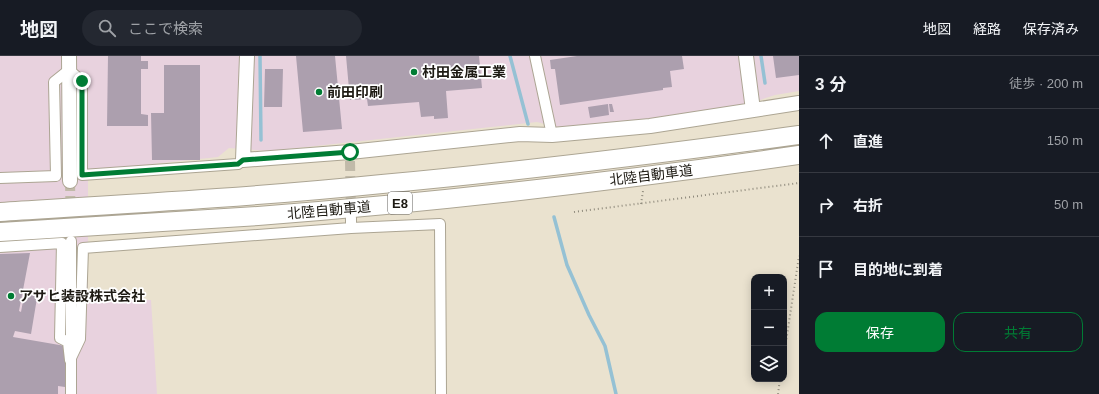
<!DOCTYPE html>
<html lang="ja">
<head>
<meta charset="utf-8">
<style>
	body { margin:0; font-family:Helvetica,"Noto Sans JP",sans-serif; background:#242831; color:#f1f3f6 }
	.controls { position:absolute; right:12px; bottom:12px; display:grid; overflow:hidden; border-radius:8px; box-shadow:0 2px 10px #0003 }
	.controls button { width:36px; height:36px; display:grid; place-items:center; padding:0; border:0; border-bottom:1px solid #363941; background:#171b24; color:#f1f3f6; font:20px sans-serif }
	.stop { position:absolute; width:12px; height:12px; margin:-9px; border:3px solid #007c34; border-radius:50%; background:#fff }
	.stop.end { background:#007c34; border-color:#fff; box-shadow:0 1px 4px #0008 }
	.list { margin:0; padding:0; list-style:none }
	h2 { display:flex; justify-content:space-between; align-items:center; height:52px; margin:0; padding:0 16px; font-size:17px }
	h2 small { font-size:13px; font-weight:400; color:#9ea1a6 }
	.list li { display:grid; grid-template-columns:26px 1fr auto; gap:12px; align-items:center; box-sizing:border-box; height:64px; padding:0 16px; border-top:1px solid #363941 }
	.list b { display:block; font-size:15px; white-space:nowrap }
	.list em { font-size:13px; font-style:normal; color:#9ea1a6 }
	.actions { display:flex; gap:8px; padding:12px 16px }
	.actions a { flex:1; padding:9px 0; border:1px solid #007c34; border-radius:12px; text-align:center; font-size:14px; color:#007c34 }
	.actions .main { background:#007c34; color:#fff }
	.icon { flex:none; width:22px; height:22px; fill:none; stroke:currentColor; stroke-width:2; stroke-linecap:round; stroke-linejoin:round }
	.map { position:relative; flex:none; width:799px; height:338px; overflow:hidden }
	header { display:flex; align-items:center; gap:24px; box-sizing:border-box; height:56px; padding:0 20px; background:#171b24; border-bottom:1px solid #363941 }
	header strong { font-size:19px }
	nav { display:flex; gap:22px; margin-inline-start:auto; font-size:14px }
	.search { width:280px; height:36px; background:#242831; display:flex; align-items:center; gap:10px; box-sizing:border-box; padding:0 14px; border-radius:22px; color:#9ea1a6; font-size:15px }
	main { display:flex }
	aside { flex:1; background:#171b24 }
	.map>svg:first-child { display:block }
	.industrial { fill:#e8d2de }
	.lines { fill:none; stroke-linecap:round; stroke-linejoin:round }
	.stream { stroke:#95c1d4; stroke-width:3.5 }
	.building { fill:#ac9fae }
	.street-tunnel { stroke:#c1baa9; stroke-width:10; stroke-dasharray:10 5; stroke-linecap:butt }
	.street-casing { stroke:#aca593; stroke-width:12 }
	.secondary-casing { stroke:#aca593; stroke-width:16 }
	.highway-casing { stroke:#aca593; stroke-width:20 }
	.path { stroke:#908b7d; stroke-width:2; stroke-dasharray:1 3; stroke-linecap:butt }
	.street { stroke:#fff; stroke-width:10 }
	.secondary { stroke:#fff; stroke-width:14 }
	.highway { stroke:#fff; stroke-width:18 }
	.route { stroke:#007c34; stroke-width:5 }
	.poi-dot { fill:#007c34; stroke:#fff; stroke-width:1.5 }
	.labels { text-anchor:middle; stroke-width:3.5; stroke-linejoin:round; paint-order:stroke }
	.shield { fill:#fff; stroke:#615f5a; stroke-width:1 }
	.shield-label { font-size:13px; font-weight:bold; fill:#1d1a13 }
	.poi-label { font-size:14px; font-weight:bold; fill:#1d1a13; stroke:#fff; text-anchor:start }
	.street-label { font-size:14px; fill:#1d1a13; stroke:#fff }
</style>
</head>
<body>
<header>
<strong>地図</strong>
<div class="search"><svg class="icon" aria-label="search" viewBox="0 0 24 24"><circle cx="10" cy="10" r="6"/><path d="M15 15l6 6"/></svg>ここで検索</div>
<nav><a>地図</a><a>経路</a><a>保存済み</a></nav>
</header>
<main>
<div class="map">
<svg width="799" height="338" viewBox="0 0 799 338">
	<rect width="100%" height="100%" fill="#eae2cf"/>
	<path class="industrial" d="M0 0H799V35L775 39 742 50 653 62 636 65 563 73 537 66 269 95 229 92 218 101 88 115V242L151 244 157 338H0Z"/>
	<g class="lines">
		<path class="stream" d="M260 0 261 84
			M510 0 528 68
			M761 0 765 27
			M554 161 567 209 589 259 605 290 616 338"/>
	</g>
	<path class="building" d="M108 0H141V5H148V13H141V58L148 59V70H107Z
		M296 0H335L342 73 303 76Z
		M346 0H479L482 32 446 35 448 62 434 63V60L421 61 419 46 368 50 367 43 350 44Z
		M577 0H682L684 13 670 15 672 31 663 32V34L560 49 555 13H551L550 4Z
		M773 0H799V19L776 22Z
		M164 9H200V104H152L151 57H164Z
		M265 13H283L282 51H264Z
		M608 48 609 59 590 62 588 51Z
		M609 48H612L614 56H610Z
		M30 197 19 255 21 256 25 234 38 236 31 278 15 275 13 281 71 291 65 331 58 330V338H0V198Z"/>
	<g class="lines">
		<path class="street-tunnel" d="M350 105 351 157
			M70 125 71 175"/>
		<g class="street-casing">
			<path id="street" d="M535 0 552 79
				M0 122 56 120 54 26 69 14 82 25V119L238 108 243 104
				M351 172V162
				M0 191 62 187 60 282 68 286 70 304
				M70 304 80 283 83 192 351 172 440 168 441 338
				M71 338V185"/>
		</g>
		<g class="secondary-casing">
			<path id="secondary" d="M69 0 70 125
				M247 0 243 104 350 96 520 78 552 79 650 70 799 47
				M746 0 753 54"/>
		</g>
		<g class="highway-casing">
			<path id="highway" d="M0 156C128 148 255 141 382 128 522 115 661 98 799 79
				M0 176C86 171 172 166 258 160 439 146 619 125 799 99"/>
		</g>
		<path class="path" d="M641 148 643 135
			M574 156 799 127
			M784 299 799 200
			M778 338 780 323"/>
		<use href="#street" class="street"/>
		<use href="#secondary" class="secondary"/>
		<use href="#highway" class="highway"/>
	</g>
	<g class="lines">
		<path class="route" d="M82 25V119L238 108 243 104 350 96"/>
	</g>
	<g class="poi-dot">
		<circle cx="414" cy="16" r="4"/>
		<circle cx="319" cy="36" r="4"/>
		<circle cx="11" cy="240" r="4"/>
	</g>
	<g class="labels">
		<rect class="shield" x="388" y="136" width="24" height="22" rx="3"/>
		<g class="shield-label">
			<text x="400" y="152">E8</text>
		</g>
		<g class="poi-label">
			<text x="422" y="21">村田金属工業</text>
			<text x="327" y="41">前田印刷</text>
			<text x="19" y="245">アサヒ装設株式会社</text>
		</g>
		<g class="street-label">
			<text transform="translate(651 119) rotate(-7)" y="5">北陸自動車道</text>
			<text transform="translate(329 154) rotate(-5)" y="5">北陸自動車道</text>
		</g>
	</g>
</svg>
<div class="controls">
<button>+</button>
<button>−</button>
<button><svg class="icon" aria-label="layers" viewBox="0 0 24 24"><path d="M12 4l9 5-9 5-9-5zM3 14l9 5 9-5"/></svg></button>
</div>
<div class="stop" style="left:350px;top:96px"></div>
<div class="stop end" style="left:82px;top:25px"></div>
</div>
<aside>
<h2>3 分<small>徒歩 · 200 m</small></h2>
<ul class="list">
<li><svg class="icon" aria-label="ahead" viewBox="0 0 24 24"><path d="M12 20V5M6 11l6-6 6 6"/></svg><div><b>直進</b></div><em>150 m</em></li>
<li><svg class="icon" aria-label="right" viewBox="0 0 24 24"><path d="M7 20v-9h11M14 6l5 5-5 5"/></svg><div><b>右折</b></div><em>50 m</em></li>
<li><svg class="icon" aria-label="arrive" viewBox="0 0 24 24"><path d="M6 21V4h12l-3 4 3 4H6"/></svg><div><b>目的地に到着</b></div></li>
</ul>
<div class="actions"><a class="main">保存</a><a>共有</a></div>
</aside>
</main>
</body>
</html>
